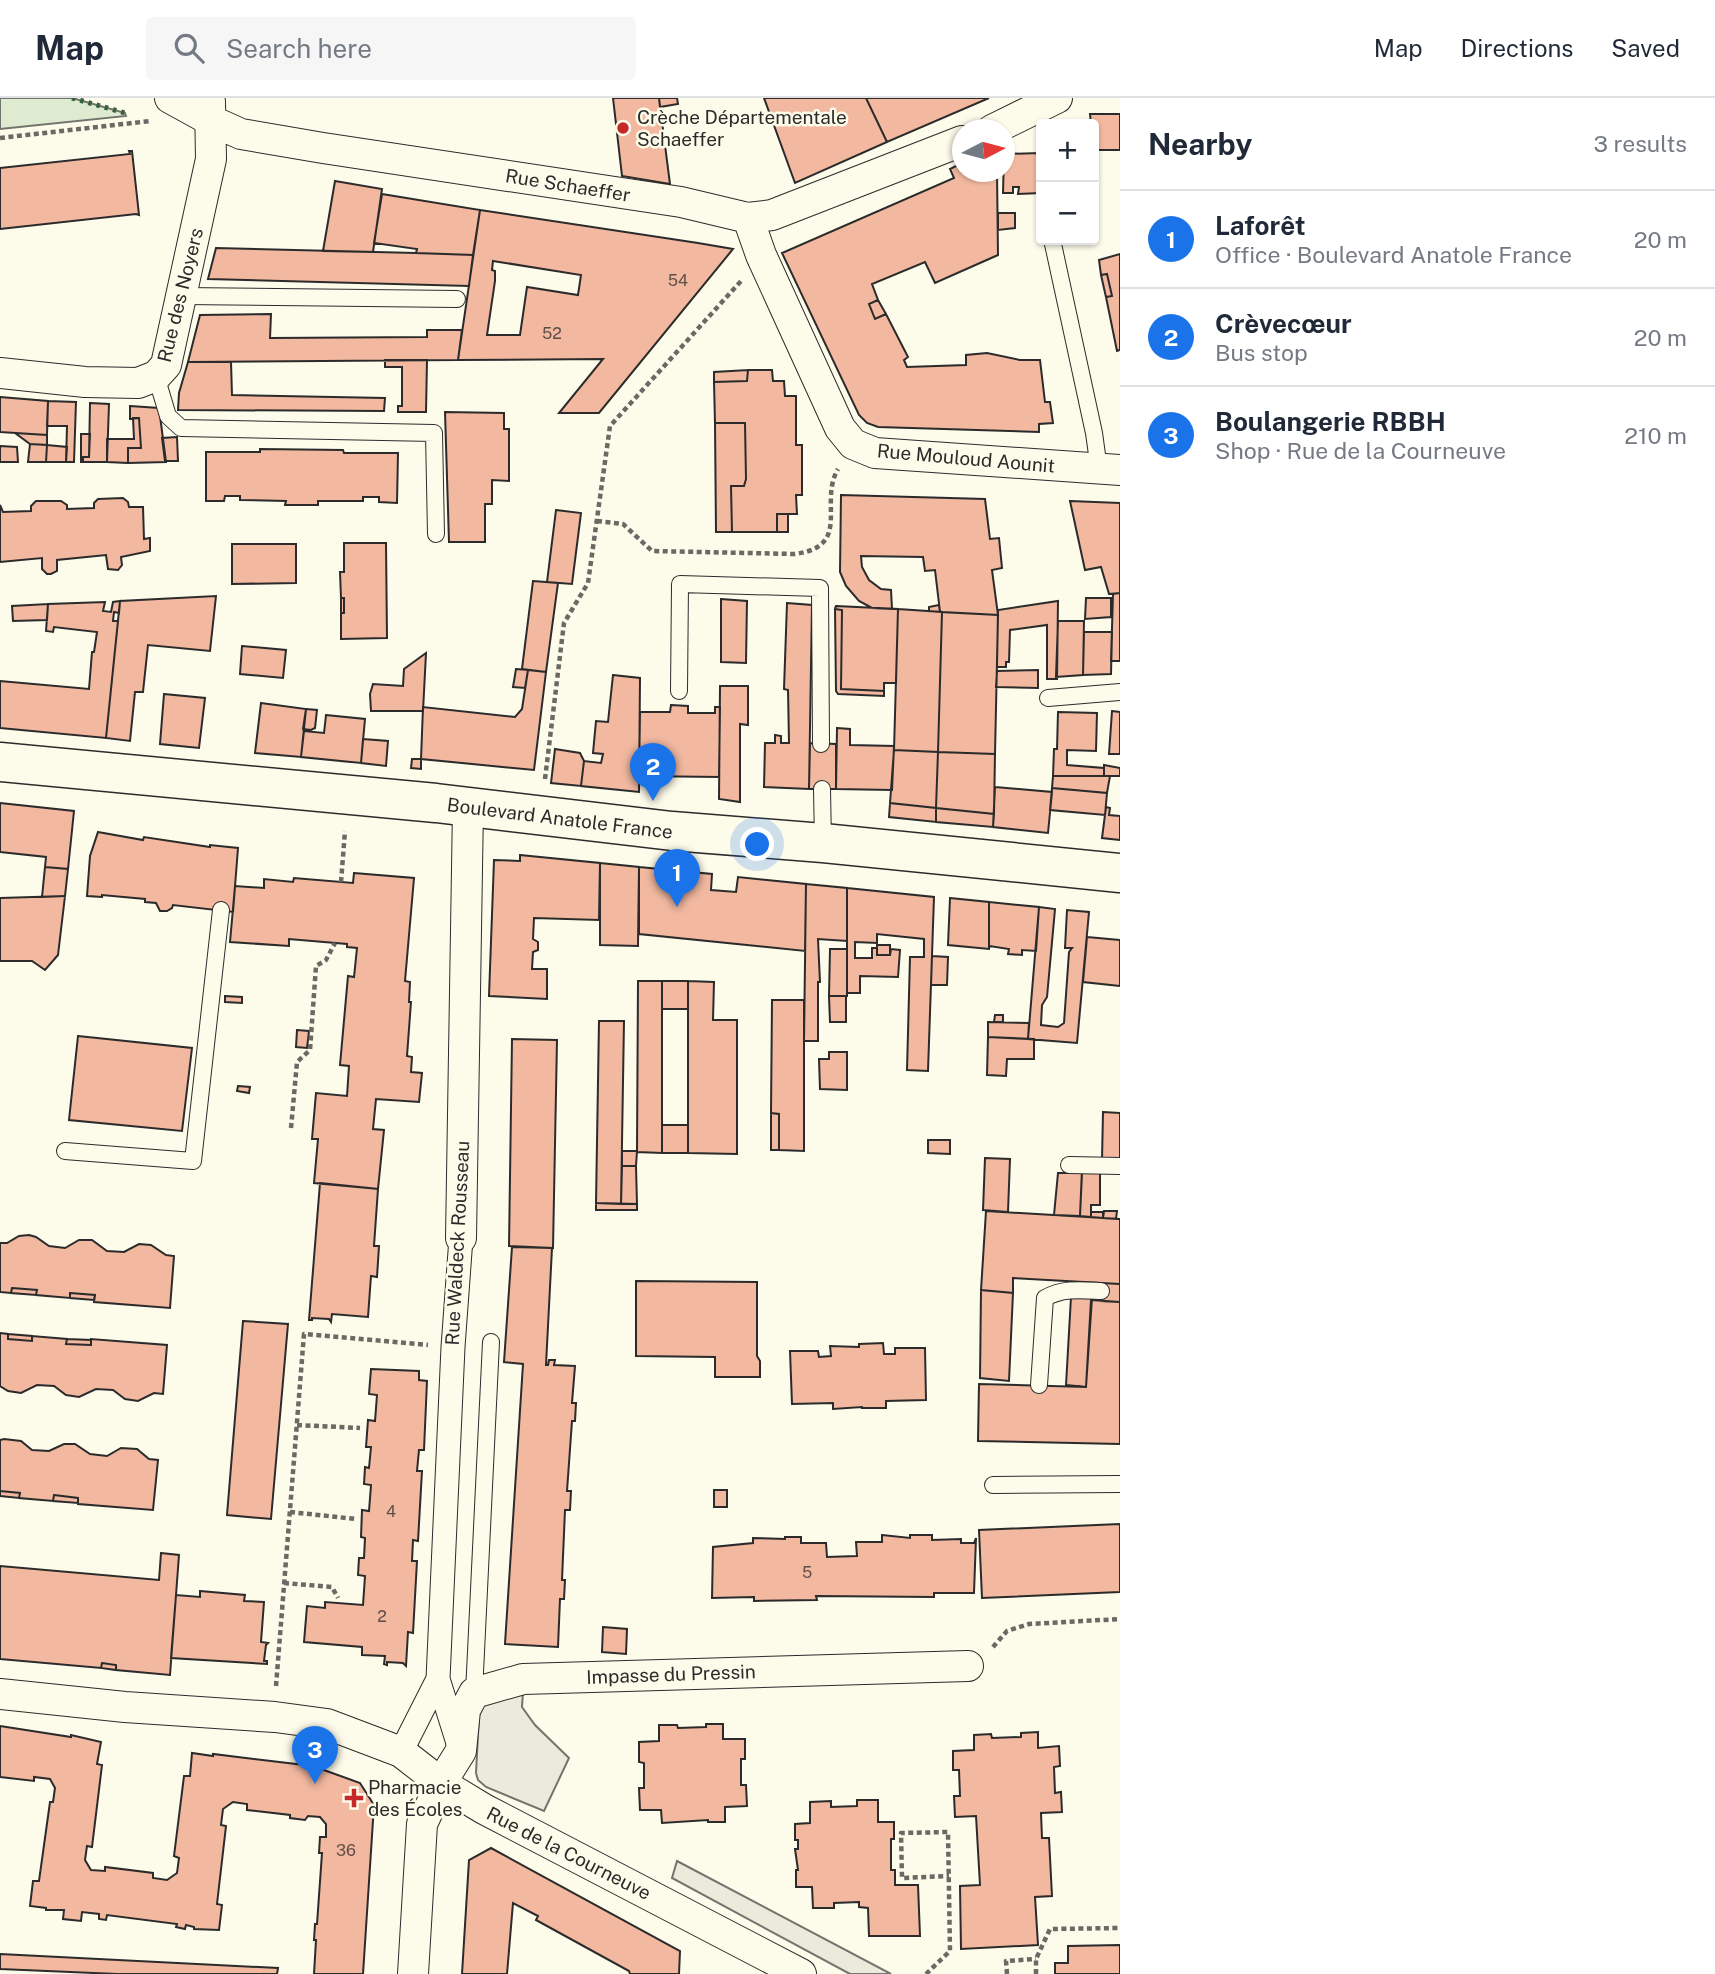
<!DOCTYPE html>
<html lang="en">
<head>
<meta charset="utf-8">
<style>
	body { margin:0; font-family:"Public Sans",sans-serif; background:#f6f6f7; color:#1f2937 }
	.controls { position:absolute; right:21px; top:21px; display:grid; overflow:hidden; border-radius:7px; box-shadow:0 2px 5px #0004 }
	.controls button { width:63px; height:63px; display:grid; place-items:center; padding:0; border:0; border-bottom:2px solid #e0e1e3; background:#fff; color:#1f2937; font:35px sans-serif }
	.compass { position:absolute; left:952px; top:21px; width:63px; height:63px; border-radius:50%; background:#fff; box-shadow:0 2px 5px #0004; rotate:84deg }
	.you { position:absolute; left:758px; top:747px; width:24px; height:24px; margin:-18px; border:5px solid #fff; border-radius:50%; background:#1a73e8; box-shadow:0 0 0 10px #1a73e833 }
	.badge { display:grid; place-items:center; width:46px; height:46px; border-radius:50%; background:#1a73e8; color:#fff; font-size:23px; font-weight:700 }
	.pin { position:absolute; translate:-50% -58px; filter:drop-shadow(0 2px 4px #0008) }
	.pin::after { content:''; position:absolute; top:37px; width:24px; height:21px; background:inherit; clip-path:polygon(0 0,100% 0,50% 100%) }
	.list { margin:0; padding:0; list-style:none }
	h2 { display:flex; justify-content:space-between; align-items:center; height:91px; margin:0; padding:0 28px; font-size:30px }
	h2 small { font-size:23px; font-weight:400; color:#747a83 }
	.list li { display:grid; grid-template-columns:46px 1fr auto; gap:21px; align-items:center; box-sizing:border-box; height:98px; padding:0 28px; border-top:2px solid #e0e1e3 }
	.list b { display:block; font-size:26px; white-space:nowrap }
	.list p { margin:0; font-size:23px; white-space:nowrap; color:#747a83 }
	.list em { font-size:23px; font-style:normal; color:#747a83 }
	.icon { flex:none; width:38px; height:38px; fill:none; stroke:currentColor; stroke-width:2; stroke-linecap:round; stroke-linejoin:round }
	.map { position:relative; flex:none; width:1120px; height:1876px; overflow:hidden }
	header { display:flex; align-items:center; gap:42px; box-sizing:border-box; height:98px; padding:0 35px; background:#fff; border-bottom:2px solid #e0e1e3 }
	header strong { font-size:33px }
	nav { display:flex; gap:38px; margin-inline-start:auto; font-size:24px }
	.search { width:490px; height:63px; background:#f6f6f7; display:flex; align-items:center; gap:18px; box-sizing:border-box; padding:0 24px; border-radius:7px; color:#747a83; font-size:26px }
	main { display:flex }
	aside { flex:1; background:#fff }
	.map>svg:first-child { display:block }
	.green { fill:#deebd1; stroke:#74746e; stroke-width:2 }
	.parking { fill:#eceadb; stroke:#74746e; stroke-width:2 }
	.building { fill:#f2b8a0; stroke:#2b2b2b; stroke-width:2; fill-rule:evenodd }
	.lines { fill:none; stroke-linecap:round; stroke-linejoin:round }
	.service-casing { stroke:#2b2b2b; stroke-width:18 }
	.pedestrian-casing { stroke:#2b2b2b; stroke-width:25 }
	.minor-casing { stroke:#2b2b2b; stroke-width:32 }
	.primary-casing { stroke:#2b2b2b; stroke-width:41 }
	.path { stroke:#6a6964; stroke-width:4.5; stroke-dasharray:5 3.5; stroke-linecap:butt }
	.service { stroke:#fdfbea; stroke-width:16 }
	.pedestrian { stroke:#fdfbea; stroke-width:23 }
	.minor { stroke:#fdfbea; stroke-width:30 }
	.primary { stroke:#fdfbea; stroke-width:38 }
	.hedge { stroke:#34623c; stroke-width:5; stroke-dasharray:3.5 5; stroke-linecap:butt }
	.poi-dot { fill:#c62828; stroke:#fdfbea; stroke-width:2.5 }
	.labels { text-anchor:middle; stroke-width:5; stroke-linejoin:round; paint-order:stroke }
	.number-label { font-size:16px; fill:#5d4e48 }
	.poi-label { font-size:19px; fill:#2b2b2b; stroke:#fdfbea; text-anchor:start }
	.street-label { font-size:19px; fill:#2b2b2b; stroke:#fdfbea }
</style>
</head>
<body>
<header>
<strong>Map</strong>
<div class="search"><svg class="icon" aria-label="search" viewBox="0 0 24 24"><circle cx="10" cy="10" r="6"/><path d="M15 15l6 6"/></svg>Search here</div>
<nav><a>Map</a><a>Directions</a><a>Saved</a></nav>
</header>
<main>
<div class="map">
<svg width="1120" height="1876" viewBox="0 0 1120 1876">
	<rect width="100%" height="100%" fill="#fdfbea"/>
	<path class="green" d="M0 0H72L125 15 126 18 0 31Z"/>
	<path class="parking" d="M523 1594 522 1609 535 1627 569 1660 544 1713 486 1689 478 1682 476 1675 479 1618 482 1609 489 1603Z
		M677 1763 891 1876H850L672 1780Z"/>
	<path class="building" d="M613 0H659L670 86 622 78Z
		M659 0H677L678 6 660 9Z
		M764 0H866L887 44 795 85Z
		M866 0H989L887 44Z
		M1090 16H1120V52H1094V26H1091Z
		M129 53H132L139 117 136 116 0 131V70L130 56Z
		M1041 55V95L1018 96 1019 89H1013V95H1003L1004 56Z
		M962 65V74H997L998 157 935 185 925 164 872 186 878 202 869 206 875 221 886 216 908 259 904 262 907 269 966 267V257L987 255 1020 262H1040L1045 304H1050L1053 325 1039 326V334L878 329 867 325 859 317 782 155 954 80 950 71Z
		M335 83 382 91 373 154 323 153Z
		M382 96 480 112 473 157 416 155 417 151 374 145Z
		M480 112 698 145 733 151 599 315H559L603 261 458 262ZM493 163 581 177 578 197 527 189 520 237H487L495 183V173L492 172Z
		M998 115H1015V130L998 132Z
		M216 150 416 155 473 157 469 188 208 181Z
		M1120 156V252L1117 253 1106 199 1112 198 1107 176 1101 177 1099 162Z
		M1107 176 1112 198 1106 199 1101 177Z
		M878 202 886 216 875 221 869 206Z
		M271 216 270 240 427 239V232H462L458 262 188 264 200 217Z
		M385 262H427L426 314H398V308H402V269H385Z
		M188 264H231L232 297 385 300 384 313 178 312 179 295Z
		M748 272H772L773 283H784L785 298H796V347H802V397H796L797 416H777V434H732L731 388H744L746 381 745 325H715L714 284 747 283Z
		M748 272 747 283 714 284V274Z
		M0 299 48 303 47 337 0 334Z
		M48 303 76 304 74 364H66L67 328H47Z
		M90 305 109 306 107 364H83V359H89Z
		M130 308 159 310 166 364 128 365V350H141L139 320 130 321Z
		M445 314 504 315V331H509V383L492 382V406H485V444H449Z
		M133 320H139L141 350H128V365L107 364V341H134Z
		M715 325H745L746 381 744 388H731L732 434H716Z
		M15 335 47 337V347L30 346Z
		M81 336H90L89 359H83V364H81Z
		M177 339 178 363H165L162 340Z
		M30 346 47 347 46 364H28Z
		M47 347 67 349 66 364H46Z
		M0 348 17 349 18 364H0Z
		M260 351 343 352 344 355H398L397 405 379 404V399H363V403H318V407H285L286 403 240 402V398H225L224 403H206V354H260Z
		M841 397 985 401 990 441 999 440 1002 470 992 472 998 517 940 514 935 472 925 473 923 459 861 458 862 469 869 482 881 491 891 492 892 511 872 510 859 503 846 488 840 474Z
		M123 400 128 404 129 409H143L144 441 150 440V453L121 459 122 467 118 472 108 471 106 457 57 462V473L51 476H47L42 471V460L0 464V407L3 414 31 413V408L36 403H61L67 407V411L94 410V405L98 401Z
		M1070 403 1120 405V495L1109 496 1101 469 1085 472Z
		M556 412 581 415 572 486 547 484Z
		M777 416H788V434H777Z
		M344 445H386L387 540 341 541V515H344V500H341L340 474H344Z
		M232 446H296V485L232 486Z
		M533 483 558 485 546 574 522 571Z
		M1120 495V563H1111L1113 496Z
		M216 498 210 553 148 547 143 594H135L130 643 106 640 120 503Z
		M341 500H344V515H341Z
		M1086 500H1111V519L1085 521Z
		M721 501 747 503 746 565 721 564Z
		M120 503 119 515 114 514 113 523H118L106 640 0 630V583L89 591 92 554H94L97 534 54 529 53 534 46 533 48 506 105 504 103 513 111 514 113 504Z
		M1058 503 1057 581H1047V527L1010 532 1009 564H1006V569H997L998 512Z
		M787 505 812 507 809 691 764 689 765 645H775V637L781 638V645H789L788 592 784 591Z
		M48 506 47 522 13 523 12 508Z
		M939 507 940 514 929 513V509Z
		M836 508 898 511 896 585H884V593L841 591 842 512 835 511Z
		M835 511 842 512 841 591 884 593V598L838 596 836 593Z
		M898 511 942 514 938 654 894 652Z
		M942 514 998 517 995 656 938 654Z
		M1058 523H1084L1083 577 1056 579Z
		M1084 534H1112L1111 576 1083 577Z
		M242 548 286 552 283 580 240 576Z
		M426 555 423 613H371L370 596 373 586 403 588 404 571Z
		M516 571 528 572 525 590 513 589Z
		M528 572 546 574 534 672 421 661 423 609 515 619 522 611Z
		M1038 572V590L996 589 997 573Z
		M613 577 640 580 639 694 581 688 584 663 601 665 603 656 593 655 596 623 608 624Z
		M720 588H748V627L740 626V704L719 701Z
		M164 596 205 600 199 650 160 646Z
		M261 605 306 611 301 659 255 655Z
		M671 607 688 608V615H715V609H720L719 679 639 678 640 614H670Z
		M306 611 317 612 315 630 311 632 303 631Z
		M1112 613 1120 614V656H1109Z
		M1058 614 1097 615 1096 653 1067 652V667L1104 670V678H1053L1054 651H1057Z
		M326 617 365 621 361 665 301 659 304 633 324 635Z
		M837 630 850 631V647L894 648 892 692 836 691Z
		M363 641 388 643 386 668 361 665Z
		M810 645 836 646V691H809Z
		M555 651 580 655 584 663 581 688 551 685Z
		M894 652 938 654 936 710 890 705Z
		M938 654 995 656 994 716 936 710Z
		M412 661H421V671L411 670Z
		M1104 667 1120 670V678H1104Z
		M1053 678H1110L1107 695 1052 690Z
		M995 689 1052 694 1048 735 993 729Z
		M1052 690 1107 695 1105 717 1050 712Z
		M0 705 74 713 68 771 45 769 46 759 0 754Z
		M890 705 936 710V724L889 719Z
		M1106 709 1110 710 1109 717 1120 718V742L1102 740Z
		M936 710 994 716 993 729 936 724Z
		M98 734 143 742 144 739 210 749V747L238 750 233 814 173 807 172 810 167 813H160L156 805 145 804V801L102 797V799L87 798 90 758Z
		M520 757 600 765 599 822 534 820 533 841 538 844V852L533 854 532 871H547V901L489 898 494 762 520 763Z
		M600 765 639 769 638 848 600 847Z
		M45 769 68 771 65 798 42 799Z
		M639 769 712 776 711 792 736 794 738 779 806 786 805 853 639 836Z
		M354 775 414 780 405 883 410 884 409 904H411L407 958 412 959 411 974 422 975 419 1004 376 1001 373 1031 384 1032 378 1091 314 1085 318 1041H312L316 995 347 998 349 968 340 967 348 878 354 879 357 850 347 849V846L289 841V848L230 844 235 788 264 790V781L293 784 294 780 353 785Z
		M806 786 847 790V843L818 841 820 884H818V943H804Z
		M847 790 934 799 928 973 907 972 910 859H924V841L877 836V845L855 844V860H872V850H877V857H890L891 851 900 852 898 879 860 878V895H847Z
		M65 798 58 857 45 872 32 863H0V800Z
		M950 800 989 804V851L948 847Z
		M989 804 1039 809 1036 853 1022 852V857L1008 856 1009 851 989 848Z
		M1039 809 1055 811 1047 899 1042 907 1041 927 1058 929 1064 925 1069 854 1072 850H1065L1067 812 1089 814 1077 945 1028 941Z
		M1087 839 1120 842V888L1083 884Z
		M877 847H890V857H877Z
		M830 851H847V898H829Z
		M932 858 948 859 947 887H931Z
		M638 883H662V1055L637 1054Z
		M662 883H688V911H662Z
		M688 883 714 884 713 922H737V1056L688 1055Z
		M225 898 242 899V905L225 904Z
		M829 898H846V924H830Z
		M772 902H804V1053L779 1052V1016L771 1015Z
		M995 917H1003V924H994Z
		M599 923H624L621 1106 596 1105Z
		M988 924 1029 925 1028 941 988 939Z
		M297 932 309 933 307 950 296 949Z
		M78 938 192 950 182 1033 69 1022Z
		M988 939 1034 941V961H1007L1006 978 987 977Z
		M512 941 557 942 553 1150 509 1148Z
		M829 954H847V992L820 991 819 961H829Z
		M238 988 250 989 249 995 237 993Z
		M1103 1014 1120 1015V1063L1102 1062Z
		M771 1015 779 1016V1052H771Z
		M662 1027H688V1055H662Z
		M928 1042H950V1056L928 1055Z
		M622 1053H637L636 1068H622Z
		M985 1060 1010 1061 1008 1114 983 1112Z
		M622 1068H636L637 1106H621Z
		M1082 1071 1100 1072V1107H1091V1119L1080 1118Z
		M1058 1075H1082L1080 1118 1054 1117Z
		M320 1085 378 1091 374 1148H379L377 1179 371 1178 368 1219 332 1216 331 1224 329 1221 312 1220V1222H309Z
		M596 1105 637 1106V1112H596Z
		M986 1113 1120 1121V1186L1013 1180V1195L981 1192Z
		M1104 1113H1117L1116 1121 1103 1120Z
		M1091 1114H1103V1120L1091 1119Z
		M29 1137 36 1139 49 1148 65 1150 79 1142H92L107 1153 124 1154 139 1146 151 1147 166 1157 174 1158 170 1210 94 1204 95 1197 70 1195V1200L36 1197 37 1192 12 1190 11 1195 0 1194V1145H7L19 1138Z
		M512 1149 552 1150 546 1267H548L549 1262H555L554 1267 575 1268 572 1305H576L575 1323H572L567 1393H571L570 1412H565L562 1482H565L564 1501H560L558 1549 505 1546 523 1266 504 1264Z
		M636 1183 757 1184V1258L760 1263V1279H715V1259L636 1258Z
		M1101 1185 1120 1186V1204L1100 1203Z
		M12 1190 37 1192 36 1197 11 1195Z
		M981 1192 1013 1195 1009 1283 980 1280Z
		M70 1195 95 1197 94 1202 70 1200Z
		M1071 1199 1092 1200 1086 1289 1066 1287Z
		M1091 1202 1120 1204V1346L978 1343 979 1286 1086 1289Z
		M243 1223 288 1226 271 1421 227 1417Z
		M0 1235 8 1236V1241L32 1243V1238L67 1241 66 1246 91 1247V1241L167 1247 163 1296 154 1295 138 1303 125 1301 113 1292 96 1291 79 1299 66 1297 54 1288 37 1287 21 1295 8 1293 0 1288Z
		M8 1236 32 1238V1243L8 1241Z
		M67 1241 91 1242V1247L66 1246Z
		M883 1245 884 1256H895V1250H925L926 1302 886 1303V1310H862V1309L833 1311V1305L792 1306 790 1253H818L819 1259 831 1258 830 1248 859 1249V1246Z
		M371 1271 419 1273V1282L427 1283 424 1352H419L417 1373H422L418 1443 413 1442 412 1463H417L413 1535 408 1534 406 1568 403 1565 387 1564V1567L384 1566 385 1558 362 1557V1549L304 1544 307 1508 325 1510V1504L363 1507 365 1478 358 1477 359 1460H364L365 1440 361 1439 362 1412 369 1413 371 1387 364 1386 365 1369 369 1370 371 1349H366L368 1322 375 1323 377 1297 369 1296Z
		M4 1341 21 1343 32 1352 49 1353 64 1346H75L90 1356 107 1358 121 1350 137 1351 149 1361 158 1362 153 1412 78 1406V1400L54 1397 53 1403 19 1400 20 1395 0 1393V1342Z
		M714 1392H727V1409H714Z
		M0 1393 20 1395 19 1400 0 1398Z
		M54 1397 78 1400V1405L53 1403Z
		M1120 1426V1494L982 1500 979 1432Z
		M882 1437 910 1440V1437H932V1442L961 1441V1445H974L976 1440 974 1495H934V1499L816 1498 817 1502 754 1503V1499L712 1500 713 1449 753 1445V1440L785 1441V1439H801V1445H826L827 1459 857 1458 856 1444H882Z
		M161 1455 179 1457 170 1577 116 1572V1567L102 1565 101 1570 0 1561V1468L159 1482Z
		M200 1493 245 1497 244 1503 264 1504 261 1544 268 1545 266 1547 264 1563H267V1566L171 1560 176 1497 200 1499Z
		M603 1529 627 1531 626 1556 602 1554Z
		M102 1565 116 1567V1572L101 1570Z
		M706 1626H723V1641H745V1661H741V1687H746L747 1708 725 1709V1724H708V1722L662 1725 661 1712H640L639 1690H644V1665L639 1664V1644L659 1643V1627H677L678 1630 706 1629Z
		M0 1628 71 1639V1637L101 1644 97 1666 102 1667 92 1749 87 1748 85 1762 91 1772 105 1773V1769L153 1775V1780L167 1782 177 1775 179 1760 174 1758 184 1678H190L192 1655 213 1658V1656L321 1669V1671L360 1685 374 1707 363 1876H314L316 1842H314L315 1826H317L322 1755H319L320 1739H326V1726L320 1719 308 1718 305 1722 290 1720V1717L247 1712V1706L233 1704 223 1711 221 1727 226 1728 217 1806 222 1807 219 1832 194 1831V1829L186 1827 185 1831 176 1829 177 1826 107 1817 106 1822 99 1821V1816L82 1814 81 1823 63 1821 64 1812H46V1810L30 1808 33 1783H39L50 1704H53L55 1690 50 1681 34 1679V1683L0 1679Z
		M1038 1634V1650L1059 1648 1060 1668 1054 1669 1055 1695 1061 1694 1062 1714 1041 1715 1042 1740H1049L1052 1798 1035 1799 1038 1847 961 1851 960 1788 980 1787 976 1718 955 1719 954 1698H960L959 1672H953V1653L974 1652V1637L991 1636 992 1640 1021 1639V1635Z
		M857 1702H878V1724H894V1741H891V1772H895V1787H918L920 1838H869L868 1810 859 1809V1804L834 1805V1810H813L812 1789H796V1772H798L795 1751H798V1742H795V1726L810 1725V1704L831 1703V1709L857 1708Z
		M491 1750 680 1853 679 1876H630L629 1873 536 1822 538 1818 513 1805 507 1876H462L469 1762Z
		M1120 1847V1876H1055V1865H1068V1848Z
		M0 1856 278 1870 277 1876H117L0 1871Z"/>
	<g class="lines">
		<g class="service-casing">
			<path id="service" d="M1053 146 1094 335 1099 371
				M182 198 457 201
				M156 278 168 318 181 330 434 335 436 436
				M679 593 680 486 820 490 821 646
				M1048 600 1120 594
				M822 691 823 745
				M65 1053 193 1063 221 812
				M1069 1067 1120 1068
				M1039 1287 1045 1200C1063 1190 1080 1192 1101 1193
				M993 1387 1120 1386
				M474 1595 491 1244"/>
		</g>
		<g class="pedestrian-casing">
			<path id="pedestrian" d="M438 1581 458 1645
				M401 1654 438 1581 453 1249 461 1140"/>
		</g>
		<g class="minor-casing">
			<path id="minor" d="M170 0 210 22 241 36 323 50 681 104 748 120 772 117 962 43
				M992 32 1057 0
				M748 120 761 157 840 330 853 346 875 355 1120 372
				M0 275 85 284 138 285 156 278 166 267 211 61 210 4
				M461 1140 468 709
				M0 1596 125 1609 275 1619 327 1626 401 1654 441 1685 484 1711 801 1876
				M413 1876 422 1726 441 1685 461 1653 465 1612 474 1595 523 1581 968 1568"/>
		</g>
		<g class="primary-casing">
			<path id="primary" d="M0 664 436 705 672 733 823 745 1120 775"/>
		</g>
		<path class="path" d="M0 40 150 23
			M597 423 623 426 652 453 795 456C853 448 818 405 838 371
			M545 681 564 525 588 485 610 328 741 183
			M341 784 345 733
			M291 1030 297 964 310 952 316 868 326 862 335 845
			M297 1327 360 1330
			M290 1414 356 1421
			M284 1485 332 1489 338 1500
			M993 1549 1007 1533 1029 1526 1120 1521
			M276 1588 304 1236 428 1247
			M926 1876 950 1853 948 1734 901 1735 902 1780 949 1778
			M1007 1876 1006 1863 1036 1861
			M1036 1876V1861L1050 1831 1120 1830"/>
		<use href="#service" class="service"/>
		<use href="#pedestrian" class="pedestrian"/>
		<use href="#minor" class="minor"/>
		<use href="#primary" class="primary"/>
		<path class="hedge" d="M72 0 125 15"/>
	</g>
	<g class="poi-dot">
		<circle cx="623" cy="30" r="7"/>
		<path d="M350.5 1689.5h7v7h7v7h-7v7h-7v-7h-7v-7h7z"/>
	</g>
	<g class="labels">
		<g class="number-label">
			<text x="678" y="188">54</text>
			<text x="552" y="241">52</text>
			<text x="391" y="1419">4</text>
			<text x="807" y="1480">5</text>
			<text x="382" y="1524">2</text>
			<text x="346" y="1758">36</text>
		</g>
		<g class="poi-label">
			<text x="637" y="26">Crèche Départementale<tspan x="637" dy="22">Schaeffer</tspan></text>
			<text x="368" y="1696">Pharmacie<tspan x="368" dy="22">des Écoles</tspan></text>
		</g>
		<g class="street-label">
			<text transform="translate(568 87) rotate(9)" y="7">Rue Schaeffer</text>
			<text transform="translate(180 197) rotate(-76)" y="7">Rue des Noyers</text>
			<text transform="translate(966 360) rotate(5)" y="7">Rue Mouloud Aounit</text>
			<text transform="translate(560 720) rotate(7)" y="7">Boulevard Anatole France</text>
			<text transform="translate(457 1145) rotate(-87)" y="7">Rue Waldeck Rousseau</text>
			<text transform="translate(671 1576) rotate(-2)" y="7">Impasse du Pressin</text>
			<text transform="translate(569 1755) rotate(27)" y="7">Rue de la Courneuve</text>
		</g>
	</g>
</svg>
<div class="controls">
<button>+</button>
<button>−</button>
</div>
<svg class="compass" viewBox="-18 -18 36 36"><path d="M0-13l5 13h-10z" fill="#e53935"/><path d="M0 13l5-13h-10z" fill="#747a83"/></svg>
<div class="you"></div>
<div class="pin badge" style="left:677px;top:809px">1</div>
<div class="pin badge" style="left:653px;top:703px">2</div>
<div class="pin badge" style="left:315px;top:1686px">3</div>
</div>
<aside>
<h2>Nearby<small>3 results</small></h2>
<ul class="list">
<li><span class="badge">1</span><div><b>Laforêt</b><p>Office · Boulevard Anatole France</p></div><em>20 m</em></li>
<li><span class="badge">2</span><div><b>Crèvecœur</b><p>Bus stop</p></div><em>20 m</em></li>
<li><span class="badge">3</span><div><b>Boulangerie RBBH</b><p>Shop · Rue de la Courneuve</p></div><em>210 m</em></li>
</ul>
</aside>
</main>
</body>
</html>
